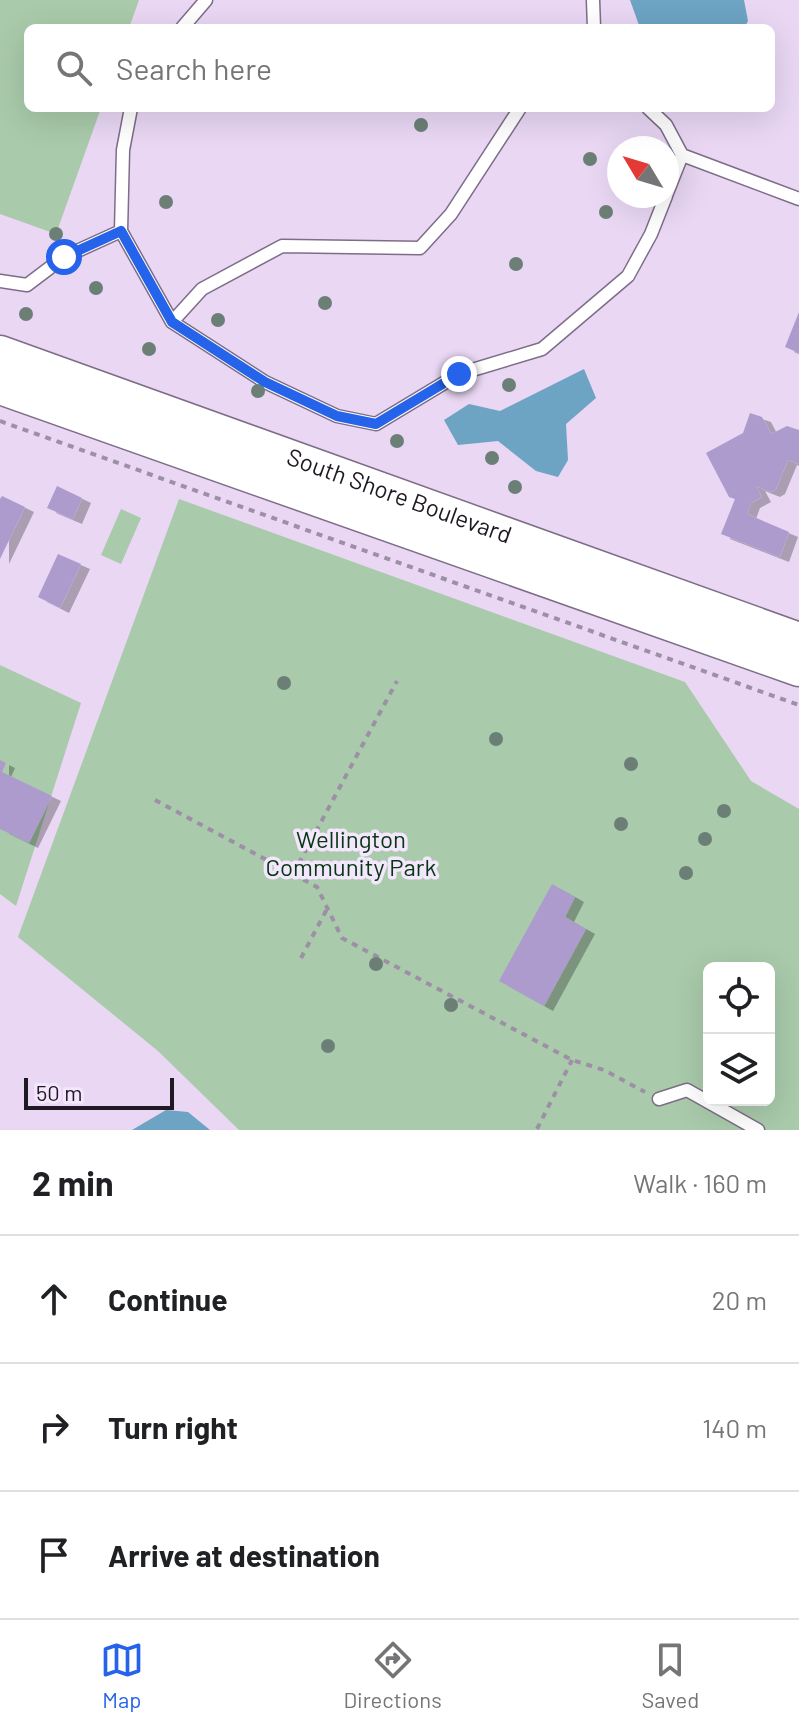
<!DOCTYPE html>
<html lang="en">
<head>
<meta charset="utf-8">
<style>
	body { margin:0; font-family:Barlow,sans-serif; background:#f2f2f2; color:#202124 }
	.controls { position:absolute; right:24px; bottom:24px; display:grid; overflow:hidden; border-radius:12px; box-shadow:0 8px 32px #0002 }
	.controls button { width:72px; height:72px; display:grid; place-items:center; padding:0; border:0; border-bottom:2px solid #e0e0e0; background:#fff; color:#202124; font:40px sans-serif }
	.compass { position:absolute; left:607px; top:136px; width:72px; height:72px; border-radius:50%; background:#fff; box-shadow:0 8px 32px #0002; rotate:308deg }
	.scale { position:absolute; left:24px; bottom:20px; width:150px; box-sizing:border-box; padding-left:8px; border:4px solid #1f1923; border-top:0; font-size:22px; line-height:28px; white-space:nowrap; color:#1f1923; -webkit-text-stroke:6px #f4e6fd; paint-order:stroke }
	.stop { position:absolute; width:24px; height:24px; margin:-18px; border:6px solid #2563eb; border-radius:50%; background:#fff }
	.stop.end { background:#2563eb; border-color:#fff; box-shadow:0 2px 8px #0008 }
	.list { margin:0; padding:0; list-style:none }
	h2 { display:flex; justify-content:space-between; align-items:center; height:104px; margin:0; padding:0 32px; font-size:34px }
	h2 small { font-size:26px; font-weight:400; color:#757577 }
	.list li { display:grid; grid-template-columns:52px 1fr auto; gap:24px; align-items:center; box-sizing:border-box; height:128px; padding:0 32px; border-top:2px solid #e0e0e0 }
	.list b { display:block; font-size:30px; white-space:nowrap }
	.list em { font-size:26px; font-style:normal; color:#757577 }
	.icon { flex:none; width:44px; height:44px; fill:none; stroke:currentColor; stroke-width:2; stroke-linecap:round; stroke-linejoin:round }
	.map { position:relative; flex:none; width:799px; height:1130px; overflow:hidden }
	.search { position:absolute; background:#fff; box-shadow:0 8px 32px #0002; left:24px; right:24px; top:24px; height:88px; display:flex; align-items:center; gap:20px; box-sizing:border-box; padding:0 28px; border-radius:12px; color:#757577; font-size:30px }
	.sheet { height:488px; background:#fff }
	nav { display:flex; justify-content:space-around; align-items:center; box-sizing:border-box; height:112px; border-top:2px solid #e0e0e0; background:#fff; font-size:22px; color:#757577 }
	nav a { display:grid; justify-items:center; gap:4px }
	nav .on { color:#2563eb }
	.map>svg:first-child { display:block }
	.green { fill:#a9caab; fill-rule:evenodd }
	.water { fill:#6da3c3 }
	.building { fill:#ad9bce; filter:url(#shadow) }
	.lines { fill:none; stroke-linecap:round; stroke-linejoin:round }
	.lane-casing { stroke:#7d6d87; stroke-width:15 }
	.secondary-casing { stroke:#7d6d87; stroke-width:37 }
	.path { stroke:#9d8fa5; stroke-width:4; stroke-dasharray:6 6; stroke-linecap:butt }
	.lane { stroke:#fff; stroke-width:12 }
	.secondary { stroke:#fff; stroke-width:34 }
	.tree { fill:#6c7f77 }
	.route { stroke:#2563eb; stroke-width:10 }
	.labels { text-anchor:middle; stroke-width:7; stroke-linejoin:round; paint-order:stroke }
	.street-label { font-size:24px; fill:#1f1923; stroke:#f4e6fd }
	.park-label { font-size:24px; fill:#053710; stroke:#f4e6fd }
</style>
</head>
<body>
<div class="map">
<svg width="799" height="1130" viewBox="0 0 799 1130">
	<defs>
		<filter id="shadow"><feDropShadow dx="9" dy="5" stdDeviation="0" flood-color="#0004"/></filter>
	</defs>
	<rect width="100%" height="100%" fill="#e9d7f4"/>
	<path class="green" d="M0 0H139L129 28H28V108H101L56 234 0 214Z
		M179 499 685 682 751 781 799 809V1130H239L158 1051 18 937ZM709 968H769V1100H709Z
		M121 509 141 518 121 564 101 555Z
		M0 665 81 703 16 906 0 894Z"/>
	<path class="water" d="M630 0H744L748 21 744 28H640Z
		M584 369 596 398 566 424 568 460 558 477 536 471 498 441 458 445 444 420 469 404 500 411Z
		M166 1110 188 1112 210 1130H132Z"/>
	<path class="building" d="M799 312V353L785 347Z
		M750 413 762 417 771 434 787 426 799 430V464L788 460 776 489 771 492 756 486 762 497 751 503 747 514 789 532 780 557 721 534 735 499 729 497 706 453 743 433Z
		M57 486 82 498 73 519 47 508Z
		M2 496 25 507 0 559V499Z
		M58 554 81 564 60 608 38 597Z
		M0 760 6 763 2 772 52 796 29 843 0 829Z
		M552 884 575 897 565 917 586 929 544 1006 499 981Z"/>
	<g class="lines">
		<g class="lane-casing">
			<path id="lane" d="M593 0 594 28
				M182 28 206 0
				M131 108 123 150 121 231 172 322 265 382 337 416 376 424 459 374 542 349 628 276 651 234 666 196
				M648 108 666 125 682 155 799 199
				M667 193 682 155
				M0 281 27 285 64 257 121 231
				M172 322 202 289 282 246 420 248 451 214 520 108
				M659 1099 687 1090 758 1130"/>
		</g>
		<g class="secondary-casing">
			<g id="secondary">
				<path id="s1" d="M0 353 799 640"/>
				<path d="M0 387 799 669"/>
			</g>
		</g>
		<path class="path" d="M0 421 799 705
			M155 800 317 887 342 938 572 1060 604 1070 645 1092
			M293 874 397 681
			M301 958 327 909
			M537 1129 572 1060"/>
		<use href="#lane" class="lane"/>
		<use href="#secondary" class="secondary"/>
	</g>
	<g class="tree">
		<circle cx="421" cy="125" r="7"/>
		<circle cx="590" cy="159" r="7"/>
		<circle cx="166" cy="202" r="7"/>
		<circle cx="606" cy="212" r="7"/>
		<circle cx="56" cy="234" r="7"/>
		<circle cx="516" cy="264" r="7"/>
		<circle cx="96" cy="288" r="7"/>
		<circle cx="325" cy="303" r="7"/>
		<circle cx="26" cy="314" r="7"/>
		<circle cx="218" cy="320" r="7"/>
		<circle cx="149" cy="349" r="7"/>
		<circle cx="509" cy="385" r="7"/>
		<circle cx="258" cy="391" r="7"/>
		<circle cx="397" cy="441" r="7"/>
		<circle cx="492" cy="458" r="7"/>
		<circle cx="515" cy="487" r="7"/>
		<circle cx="284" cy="683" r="7"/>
		<circle cx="496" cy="739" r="7"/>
		<circle cx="631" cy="764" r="7"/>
		<circle cx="724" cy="811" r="7"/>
		<circle cx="621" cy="824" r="7"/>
		<circle cx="705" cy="839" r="7"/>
		<circle cx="686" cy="873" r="7"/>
		<circle cx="376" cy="964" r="7"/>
		<circle cx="451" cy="1005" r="7"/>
		<circle cx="328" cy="1046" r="7"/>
	</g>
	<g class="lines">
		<path class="route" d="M64 257 121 231 172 322 265 382 337 416 376 424 459 374"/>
	</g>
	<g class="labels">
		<g class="street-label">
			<text dy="8" stroke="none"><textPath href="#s1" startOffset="424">South Shore Boulevard</textPath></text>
		</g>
		<g class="park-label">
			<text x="351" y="848">Wellington<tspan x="351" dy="28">Community Park</tspan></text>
		</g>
	</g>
</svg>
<div class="controls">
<button><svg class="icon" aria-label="locate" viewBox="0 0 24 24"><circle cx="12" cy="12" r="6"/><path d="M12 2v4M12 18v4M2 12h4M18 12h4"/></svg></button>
<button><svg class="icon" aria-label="layers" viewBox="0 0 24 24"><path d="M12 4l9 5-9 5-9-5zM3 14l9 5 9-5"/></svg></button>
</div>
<svg class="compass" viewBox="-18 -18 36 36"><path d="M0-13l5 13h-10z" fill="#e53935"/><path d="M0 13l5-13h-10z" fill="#757577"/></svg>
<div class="scale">50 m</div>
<div class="stop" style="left:64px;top:257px"></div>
<div class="stop end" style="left:459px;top:374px"></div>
<div class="search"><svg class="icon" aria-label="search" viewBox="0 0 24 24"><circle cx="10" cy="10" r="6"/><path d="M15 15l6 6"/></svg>Search here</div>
</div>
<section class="sheet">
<h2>2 min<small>Walk · 160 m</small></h2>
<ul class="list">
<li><svg class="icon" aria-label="ahead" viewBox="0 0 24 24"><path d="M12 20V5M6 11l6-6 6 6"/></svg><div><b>Continue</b></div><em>20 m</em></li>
<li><svg class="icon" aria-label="right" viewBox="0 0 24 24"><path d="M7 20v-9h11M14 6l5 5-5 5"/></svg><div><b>Turn right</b></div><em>140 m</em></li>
<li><svg class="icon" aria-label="arrive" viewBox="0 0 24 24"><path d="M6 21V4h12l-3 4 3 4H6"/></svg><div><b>Arrive at destination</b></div></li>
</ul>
</section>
<nav>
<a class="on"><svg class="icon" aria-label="map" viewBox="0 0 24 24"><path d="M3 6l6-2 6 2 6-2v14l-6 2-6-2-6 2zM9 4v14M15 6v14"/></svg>Map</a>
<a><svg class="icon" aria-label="directions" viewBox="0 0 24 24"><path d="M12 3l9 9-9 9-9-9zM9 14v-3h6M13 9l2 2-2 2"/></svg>Directions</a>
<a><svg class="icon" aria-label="saved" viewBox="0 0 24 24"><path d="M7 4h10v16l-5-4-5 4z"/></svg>Saved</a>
</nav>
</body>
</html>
